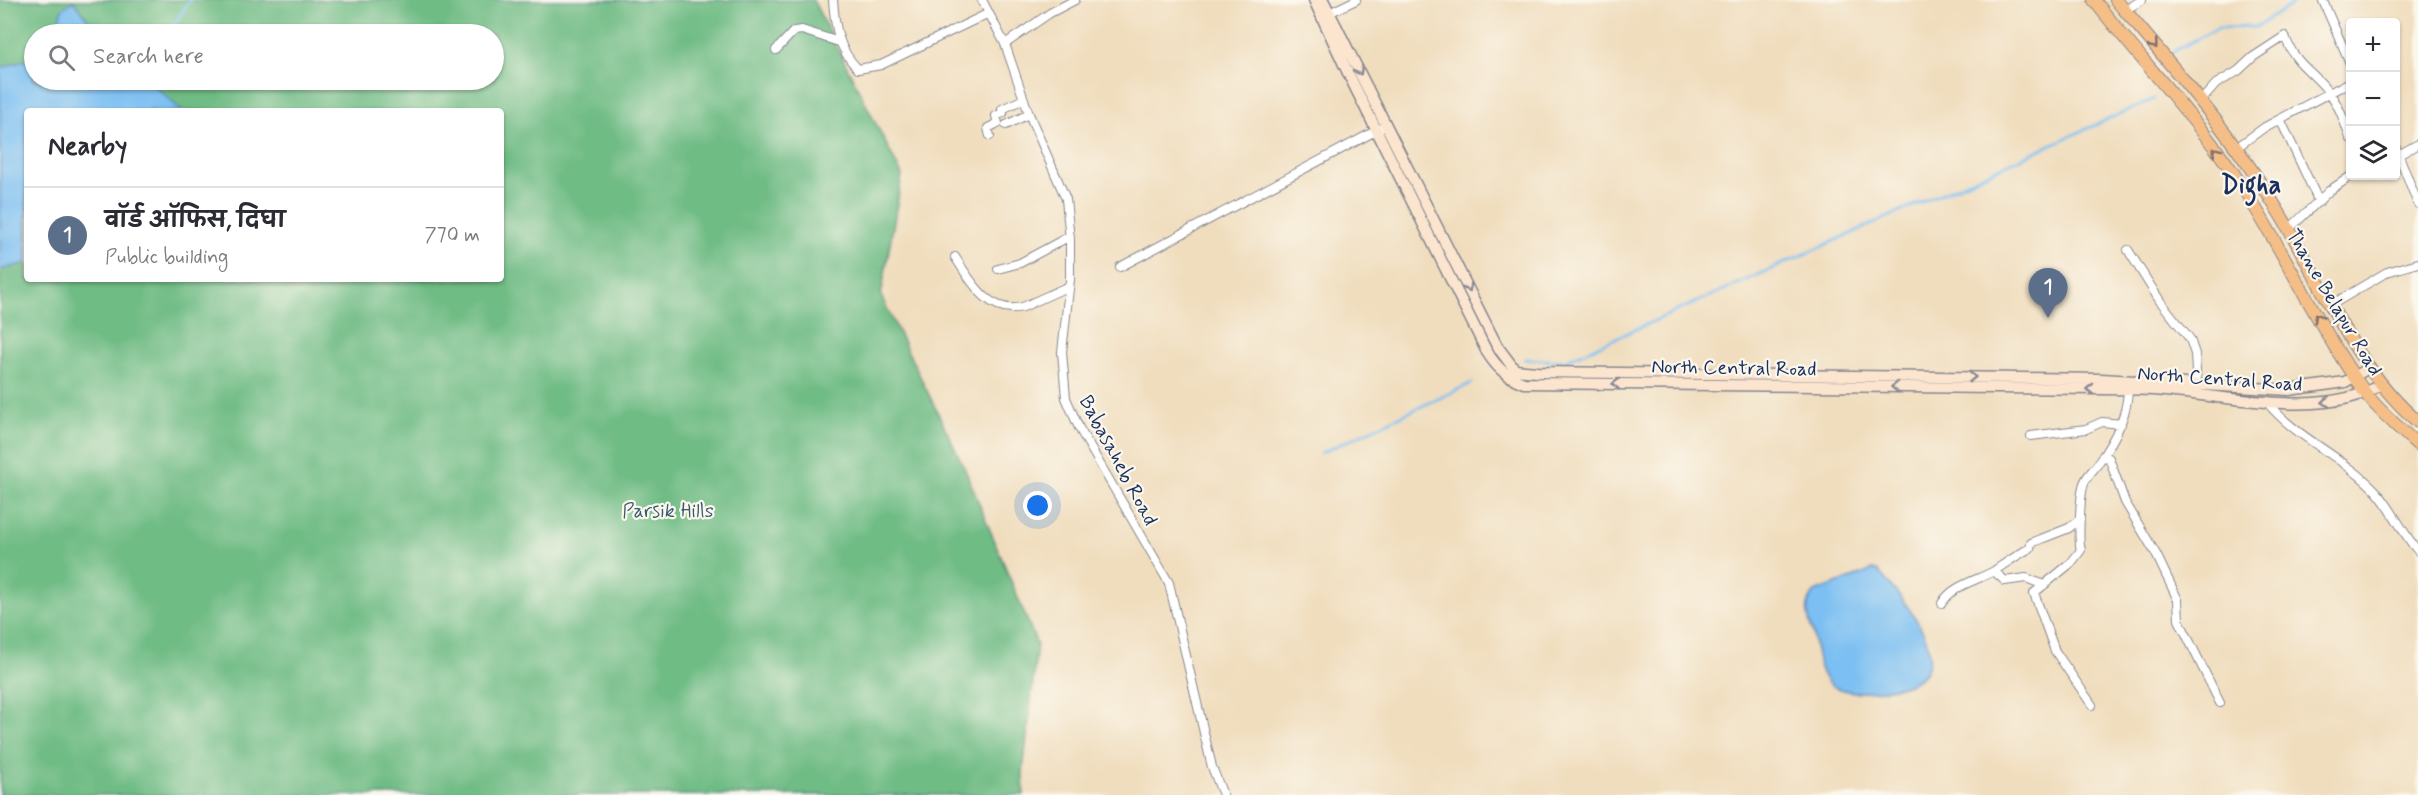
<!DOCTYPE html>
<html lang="en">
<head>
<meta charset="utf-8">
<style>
	body { margin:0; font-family:Mynerve,"Playpen Sans Deva",sans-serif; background:#f2f2f3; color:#2b2b33 }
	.controls { position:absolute; right:18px; top:18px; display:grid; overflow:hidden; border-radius:6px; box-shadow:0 2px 4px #0004 }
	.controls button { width:54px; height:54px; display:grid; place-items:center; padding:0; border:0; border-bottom:2px solid #e1e1e2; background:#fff; color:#2b2b33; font:30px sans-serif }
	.you { position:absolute; left:1038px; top:506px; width:21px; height:21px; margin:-15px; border:4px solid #fff; border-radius:50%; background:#1a73e8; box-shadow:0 0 0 9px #1a73e833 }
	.badge { display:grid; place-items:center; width:39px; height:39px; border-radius:50%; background:#0b8043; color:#fff; font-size:20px; font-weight:700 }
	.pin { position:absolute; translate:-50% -50px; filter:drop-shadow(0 2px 3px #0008) }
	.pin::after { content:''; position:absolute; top:32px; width:21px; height:18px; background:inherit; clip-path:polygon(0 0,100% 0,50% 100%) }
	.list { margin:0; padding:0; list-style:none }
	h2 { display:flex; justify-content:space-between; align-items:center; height:78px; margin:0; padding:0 24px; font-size:26px }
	h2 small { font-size:20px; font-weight:400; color:#7c7c81 }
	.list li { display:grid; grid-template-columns:39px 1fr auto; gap:18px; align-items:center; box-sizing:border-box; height:96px; padding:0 24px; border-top:2px solid #e1e1e2 }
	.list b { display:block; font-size:22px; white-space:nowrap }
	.list p { margin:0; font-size:20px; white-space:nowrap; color:#7c7c81 }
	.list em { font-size:20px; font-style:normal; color:#7c7c81 }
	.icon { flex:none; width:33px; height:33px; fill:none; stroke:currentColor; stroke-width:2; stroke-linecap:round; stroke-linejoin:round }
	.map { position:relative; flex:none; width:2418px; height:795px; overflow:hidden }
	.search { position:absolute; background:#fff; box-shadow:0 2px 4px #0004; left:24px; top:24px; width:480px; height:66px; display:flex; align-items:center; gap:15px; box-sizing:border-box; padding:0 21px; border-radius:33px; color:#7c7c81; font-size:22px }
	.panel { position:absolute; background:#fff; box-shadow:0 2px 4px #0004; left:24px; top:108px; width:480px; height:174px; border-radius:6px }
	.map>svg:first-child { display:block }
	.forest { fill:#6fbc85; stroke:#457672; stroke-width:1.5; fill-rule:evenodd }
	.water { fill:#7cbff2; stroke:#4c77a8; stroke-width:1.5 }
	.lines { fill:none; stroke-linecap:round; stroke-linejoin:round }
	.stream { stroke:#7cbff2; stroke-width:3 }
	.minor-casing { stroke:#86868e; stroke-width:10 }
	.secondary-casing { stroke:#86868e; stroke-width:13 }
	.primary-casing { stroke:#86868e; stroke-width:14 }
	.minor { stroke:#fff; stroke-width:8 }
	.secondary { stroke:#fbe5cf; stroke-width:10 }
	.primary { stroke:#f6be87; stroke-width:12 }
	.oneway { stroke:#7e6f70 }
	.oneway2 { stroke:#8b8a96 }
	.labels { text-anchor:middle; stroke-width:4.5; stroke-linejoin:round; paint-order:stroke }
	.street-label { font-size:20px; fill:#1b2f5e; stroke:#fbf7ec }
	.park-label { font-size:20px; fill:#375a6e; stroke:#fbf7ec }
	.district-label { font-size:26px; font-weight:bold; fill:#1b2f5e; stroke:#fbf7ec }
</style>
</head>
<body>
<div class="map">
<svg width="2418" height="795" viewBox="0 0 2418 795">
	<rect width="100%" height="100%" fill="#fbf7ec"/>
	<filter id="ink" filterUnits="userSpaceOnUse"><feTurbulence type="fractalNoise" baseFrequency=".0167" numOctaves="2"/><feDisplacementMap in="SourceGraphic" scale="12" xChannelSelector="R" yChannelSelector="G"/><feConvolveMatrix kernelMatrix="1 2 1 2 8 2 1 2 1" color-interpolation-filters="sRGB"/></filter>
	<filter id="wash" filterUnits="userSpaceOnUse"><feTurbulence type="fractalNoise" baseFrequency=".008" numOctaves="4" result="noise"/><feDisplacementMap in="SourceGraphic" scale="24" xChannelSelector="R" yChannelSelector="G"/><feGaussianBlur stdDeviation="1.35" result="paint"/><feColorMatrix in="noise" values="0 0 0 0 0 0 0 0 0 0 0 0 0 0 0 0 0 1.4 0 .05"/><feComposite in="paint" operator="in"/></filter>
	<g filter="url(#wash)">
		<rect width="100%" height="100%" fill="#f0ddbd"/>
		<path class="forest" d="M0 0H813L902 175 881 296 964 467 1037 644 1023 773 1024 795H0ZM34 34H494V80H34ZM27 111H501V279H27Z"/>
		<path class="water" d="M73 1 98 32 101 34H55L62 9Z
			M34 54V80H148L182 111H27V263L0 270V68L27 60Z
			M1873 570 1879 572C1897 593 1938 637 1928 667 1922 685 1895 688 1881 690 1866 693 1844 694 1831 685 1818 676 1816 649 1813 634 1809 619 1802 605 1815 592Z"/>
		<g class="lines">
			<path class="stream" d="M168 34 190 0
				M2172 52 2218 28 2256 27 2299 0
				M1525 359 1564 361 2154 99
				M1321 453 1472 383"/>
		</g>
	</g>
	<g filter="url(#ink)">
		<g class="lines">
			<g class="minor-casing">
				<path id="minor" d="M833 0C835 27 838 49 858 69L881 65 989 13
					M982 0 1005 44 1029 114 1066 199 1070 240V280L1062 352 1066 398 1079 428 1169 583 1212 767 1223 795
					M2323 1 2350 63
					M2125 10 2142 0
					M1325 15 1356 0
					M1005 44 1050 13 1075 0
					M776 50 794 31 802 30 839 42
					M2200 102 2216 84 2238 71 2253 57 2285 36C2295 66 2314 71 2331 95 2340 108 2345 123 2350 138
					M2280 119 2319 202
					M1006 125 1029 114
					M990 136 988 128 998 123 996 116 1003 113 1002 109 1024 99
					M2236 148 2265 127 2350 82
					M2396 148 2418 204
					M2397 156 2418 144
					M2289 229 2329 191 2351 176
					M2128 250 2160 301 2190 339 2195 354 2197 390
					M955 257C971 282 989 315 1023 307L1069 286
					M1120 267 1381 128
					M998 269 1020 263 1070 236
					M2331 305 2387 272 2418 263
					M2266 401C2295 438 2343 456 2376 491 2393 509 2401 532 2418 551
					M2031 436 2086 429 2102 422 2121 424
					M2102 457 2109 458 2125 502 2156 554 2178 600 2179 620 2220 703
					M1994 571 2005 581 2026 578 2044 585
					M1942 603C1953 585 1976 581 1994 571 2006 563 2017 555 2030 548L2031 543 2069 528 2080 519
					M2092 705 2055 651 2034 593 2071 563 2081 550C2078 540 2080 489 2085 481 2088 474 2095 469 2099 462 2115 439 2129 413 2128 384"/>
			</g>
			<g class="secondary-casing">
				<path id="secondary" d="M1314 0 1348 73 1487 352C1497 368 1507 377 1524 383L2101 389C2122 389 2144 389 2165 391 2227 396 2327 420 2381 384
					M1323 0 1497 346 1515 370 1537 372 2101 379 2289 390 2345 382 2370 367"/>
			</g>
			<g class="primary-casing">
				<path id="primary" d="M2094 0C2139 58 2190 111 2232 171 2281 243 2315 323 2366 394 2381 413 2400 429 2418 445
					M2116 0C2174 68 2234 137 2280 214 2323 285 2354 367 2418 422"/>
			</g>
			<use href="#minor" class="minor"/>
			<use href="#secondary" class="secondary"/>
			<use href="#primary" class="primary"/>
		</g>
		<defs><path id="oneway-chevron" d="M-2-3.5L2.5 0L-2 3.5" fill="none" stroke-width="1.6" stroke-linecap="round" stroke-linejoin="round" transform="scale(1.5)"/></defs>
		<g class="oneway">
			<use href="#oneway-chevron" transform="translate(2154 45) rotate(51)"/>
			<use href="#oneway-chevron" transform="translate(2216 151) rotate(-128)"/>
			<use href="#oneway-chevron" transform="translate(2318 317) rotate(-120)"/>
		</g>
		<g class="oneway2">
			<use href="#oneway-chevron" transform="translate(1359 71) rotate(62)"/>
			<use href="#oneway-chevron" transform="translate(1468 288) rotate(63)"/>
			<use href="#oneway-chevron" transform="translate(1972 377) rotate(1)"/>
			<use href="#oneway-chevron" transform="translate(1616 384) rotate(-179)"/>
			<use href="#oneway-chevron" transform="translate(1895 387) rotate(-179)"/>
			<use href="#oneway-chevron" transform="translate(2090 389) rotate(-179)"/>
			<use href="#oneway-chevron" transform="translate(2326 402) rotate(175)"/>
		</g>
	</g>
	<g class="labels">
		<g class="street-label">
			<text transform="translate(2335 302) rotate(59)" y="7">Thane Belapur Road</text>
			<text transform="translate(1734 367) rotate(1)" y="7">North Central Road</text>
			<text transform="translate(2220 378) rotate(4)" y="7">North Central Road</text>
			<text transform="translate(1119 460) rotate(62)" y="7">Babasaheb Road</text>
		</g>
		<g class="park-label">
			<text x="668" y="517">Parsik Hills</text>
		</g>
		<g class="district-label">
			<text x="2251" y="193">Digha</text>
		</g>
	</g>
</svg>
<div class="controls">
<button>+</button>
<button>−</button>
<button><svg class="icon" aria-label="layers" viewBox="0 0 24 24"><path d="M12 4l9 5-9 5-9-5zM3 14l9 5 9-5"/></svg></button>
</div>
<div class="you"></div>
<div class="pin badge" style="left:2048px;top:318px;background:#5c6f8a">1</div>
<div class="search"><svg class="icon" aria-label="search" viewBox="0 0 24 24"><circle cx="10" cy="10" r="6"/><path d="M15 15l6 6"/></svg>Search here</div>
<section class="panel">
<h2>Nearby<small></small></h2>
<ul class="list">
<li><span class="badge" style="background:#5c6f8a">1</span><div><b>वॉर्ड ऑफिस, दिघा</b><p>Public building</p></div><em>770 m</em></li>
</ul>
</section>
</div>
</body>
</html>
